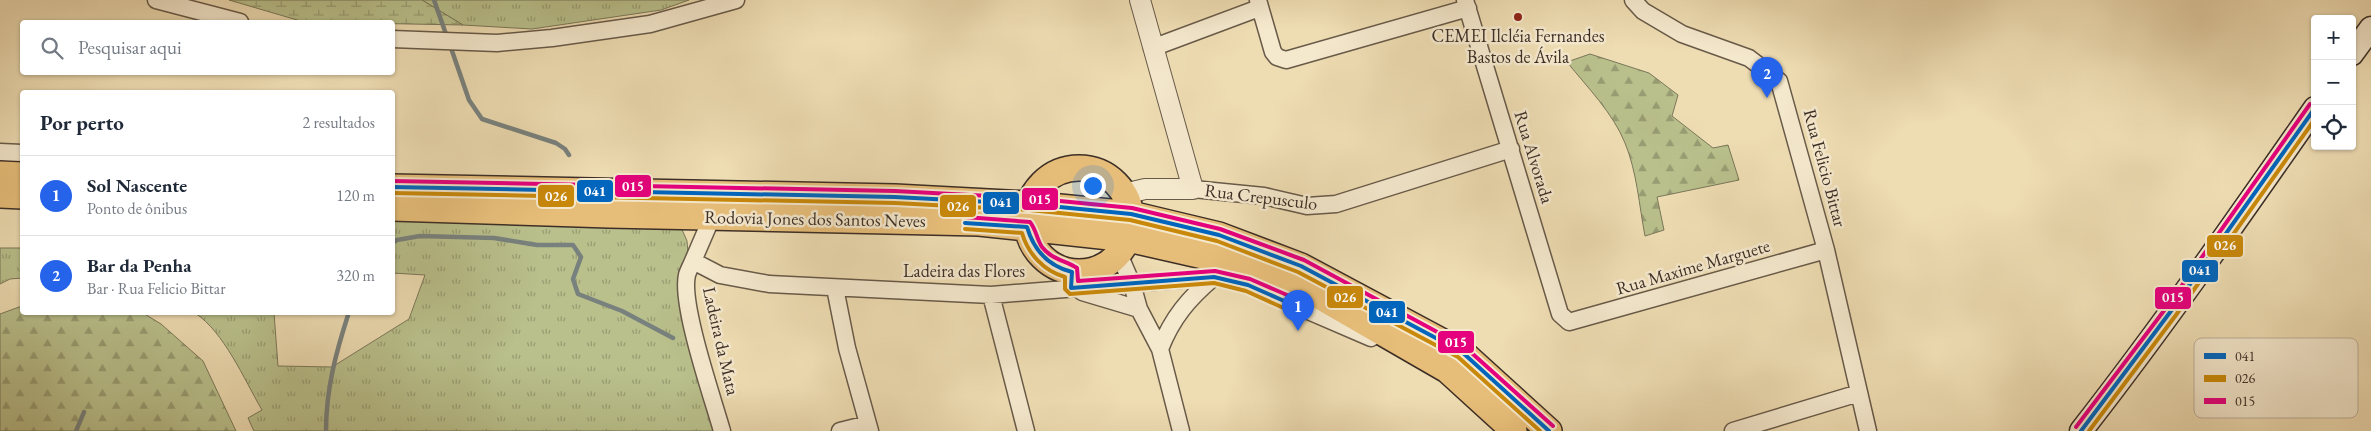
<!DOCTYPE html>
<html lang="pt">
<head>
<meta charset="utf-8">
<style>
	body { margin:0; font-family:"EB Garamond",serif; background:#f2f2f3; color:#1f2937 }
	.controls { position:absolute; right:15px; top:15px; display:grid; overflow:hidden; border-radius:5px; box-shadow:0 1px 4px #0004 }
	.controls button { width:45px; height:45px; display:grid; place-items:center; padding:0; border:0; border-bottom:1px solid #e0e1e3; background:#fff; color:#1f2937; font:25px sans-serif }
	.you { position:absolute; left:1092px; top:185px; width:18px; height:18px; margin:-12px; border:4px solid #fff; border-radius:50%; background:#1a73e8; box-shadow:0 0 0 8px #1a73e833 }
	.badge { display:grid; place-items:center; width:32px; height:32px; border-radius:50%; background:#2563eb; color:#fff; font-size:16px; font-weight:700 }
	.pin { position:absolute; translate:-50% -41px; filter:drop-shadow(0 1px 2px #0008) }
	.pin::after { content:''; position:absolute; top:26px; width:18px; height:15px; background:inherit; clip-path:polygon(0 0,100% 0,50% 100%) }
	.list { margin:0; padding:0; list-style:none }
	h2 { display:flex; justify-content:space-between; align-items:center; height:65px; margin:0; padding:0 20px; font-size:21px }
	h2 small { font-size:16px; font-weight:400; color:#747a83 }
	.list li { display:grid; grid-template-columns:32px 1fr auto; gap:15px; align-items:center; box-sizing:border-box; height:80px; padding:0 20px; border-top:1px solid #e0e1e3 }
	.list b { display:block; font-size:19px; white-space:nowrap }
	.list p { margin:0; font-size:16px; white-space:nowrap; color:#747a83 }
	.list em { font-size:16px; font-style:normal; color:#747a83 }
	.icon { flex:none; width:28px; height:28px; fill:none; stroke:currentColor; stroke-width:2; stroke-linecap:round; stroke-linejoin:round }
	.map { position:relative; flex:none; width:2371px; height:431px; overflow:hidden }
	.search { position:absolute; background:#fff; box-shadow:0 1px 4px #0004; left:20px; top:20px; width:375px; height:55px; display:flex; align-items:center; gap:12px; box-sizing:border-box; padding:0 18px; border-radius:5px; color:#747a83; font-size:19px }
	.panel { position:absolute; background:#fff; box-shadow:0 1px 4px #0004; left:20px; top:90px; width:375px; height:225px; border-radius:5px }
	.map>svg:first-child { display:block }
	.grass { fill:url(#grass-tufts); stroke:#7a7759 }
	.forest { fill:url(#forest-firs); stroke:#7a7759 }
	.wetland { fill:url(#wetland-marsh); stroke:#7a7759 }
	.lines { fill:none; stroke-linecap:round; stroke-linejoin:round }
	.stream { stroke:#78817e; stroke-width:4.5 }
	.minor-casing { stroke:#685a49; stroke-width:19 }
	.tertiary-casing { stroke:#685a49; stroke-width:22 }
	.secondary-casing { stroke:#3c2e26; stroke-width:25 }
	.primary-casing { stroke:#3c2e26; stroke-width:28 }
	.minor { stroke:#f4e8cd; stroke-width:16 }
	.tertiary { stroke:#f4e8cd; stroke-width:20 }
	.secondary { stroke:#f4e8cd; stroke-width:22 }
	.primary { stroke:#e7be79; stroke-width:25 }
	.bus-1-casing { stroke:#f4e8cd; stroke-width:8 }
	.bus-2-casing { stroke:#f4e8cd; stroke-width:8 }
	.bus-3-casing { stroke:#f4e8cd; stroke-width:8 }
	.bus-1 { stroke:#0065bd; stroke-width:4 }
	.bus-2 { stroke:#c8880a; stroke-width:4 }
	.bus-3 { stroke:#e5007d; stroke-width:4 }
	.poi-dot { fill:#8f2418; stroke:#f4e8cd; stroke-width:2 }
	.labels { text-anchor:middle; stroke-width:5; stroke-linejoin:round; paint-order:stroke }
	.poi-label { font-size:18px; fill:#3c2e26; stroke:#f4e8cd }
	.street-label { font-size:18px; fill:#3c2e26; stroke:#f4e8cd }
	.key { fill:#f4e8cd; stroke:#bdb09b; stroke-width:1 }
	.key-label { font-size:14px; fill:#3c2e26 }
	.line-badge { stroke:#f4e8cd; stroke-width:2 }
	.badge-label { font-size:14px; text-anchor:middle; font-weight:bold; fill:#fff }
</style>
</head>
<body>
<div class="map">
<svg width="2371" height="431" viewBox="0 0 2371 431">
	<defs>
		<pattern id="grass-tufts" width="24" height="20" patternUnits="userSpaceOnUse" patternTransform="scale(1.25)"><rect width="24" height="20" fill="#b9c08c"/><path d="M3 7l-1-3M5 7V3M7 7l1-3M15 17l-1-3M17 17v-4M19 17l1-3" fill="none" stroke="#989c72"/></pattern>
		<pattern id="forest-firs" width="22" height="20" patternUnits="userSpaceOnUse" patternTransform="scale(1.25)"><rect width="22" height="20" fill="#b9c08c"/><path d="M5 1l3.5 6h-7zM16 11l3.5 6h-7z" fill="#989c72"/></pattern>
		<pattern id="wetland-marsh" width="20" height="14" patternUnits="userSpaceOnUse" patternTransform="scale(1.25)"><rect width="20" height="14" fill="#b9c08c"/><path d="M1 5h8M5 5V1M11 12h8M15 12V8" fill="none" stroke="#989c72"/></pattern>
	</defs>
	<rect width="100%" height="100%" fill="#eedcb2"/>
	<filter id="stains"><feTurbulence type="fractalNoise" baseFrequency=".004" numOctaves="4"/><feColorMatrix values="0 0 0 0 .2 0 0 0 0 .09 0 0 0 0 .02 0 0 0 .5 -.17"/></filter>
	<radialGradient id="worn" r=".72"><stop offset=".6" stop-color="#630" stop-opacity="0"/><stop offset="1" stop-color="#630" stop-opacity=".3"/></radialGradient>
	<path class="grass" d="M422 0H689L661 10 532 29 463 25Z
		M393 217 680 225 687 241 698 370 715 431H254L248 418 262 410C244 379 224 332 195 313H274L278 366 332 367 409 319 425 275 393 273Z
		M0 248H22V278L10 279 0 284Z"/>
	<path class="forest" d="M1590 54 1649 73 1678 95 1672 116 1713 148 1728 145 1739 180 1657 197 1664 230 1645 236C1639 205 1637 172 1625 143 1613 113 1587 87 1567 62Z
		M22 306V312L143 313 161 324 203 361 236 431H0V314Z"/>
	<path class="wetland" d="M229 0H422L463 25 304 22Z"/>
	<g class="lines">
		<path class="stream" d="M434 0 447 37
			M451 48 469 100 482 119 556 143 565 149 569 155
			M392 243 397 240 420 236 494 238 537 245H573L581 257 573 279 578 294 622 311 673 338
			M76 431 84 412
			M326 431C326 389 336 352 349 312"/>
		<g class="minor-casing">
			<path id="minor" d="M156 0 240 22
				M1258 0 1273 52 1277 57 1286 60 1468 8
				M1465 0 1560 314 1569 322 1826 250
				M1633 0 1643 11 1682 34 1749 58 1779 81 1826 250 1868 431
				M392 39 497 43 552 38 650 24 736 0
				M1152 48 1259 8
				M0 152 22 153
				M1193 189 1264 196 1307 206 1336 204 1511 149
				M712 217 693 261 720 275 769 284 991 295 1214 277 1248 285 1371 338
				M1119 254 1132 284 1139 309 1160 349 1181 431
				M693 261C691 266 688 271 687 275 680 304 713 399 722 431
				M835 288 847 348 870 431
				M1082 292 1139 309
				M991 295 1026 431
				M1160 349C1172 318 1189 298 1214 277
				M840 431 868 424
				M1733 431 1859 393"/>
		</g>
		<g class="tertiary-casing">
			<path id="tertiary" d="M1124 194 1145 189H1193L1140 0"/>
		</g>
		<g class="secondary-casing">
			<path id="secondary" d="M2352 54 2371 28
				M2081 431C2163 326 2239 217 2315 108"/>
		</g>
		<g class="primary-casing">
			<path id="primary" d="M1027 220a52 52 0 1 1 104 0a52 52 0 1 1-104 0Z
				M0 174 22 175
				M392 187 895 197 1029 204 1131 214 1219 235 1301 266 1462 352 1549 431
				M0 195 22 196
				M392 208 609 215 979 223 1128 239 1212 258 1291 280 1447 370 1514 431"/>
		</g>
		<use href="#minor" class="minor"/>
		<use href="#tertiary" class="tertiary"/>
		<use href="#secondary" class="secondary"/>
		<use href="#primary" class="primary"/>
		<g class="bus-1-casing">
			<path id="bus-1" d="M392 187 895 197 1029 204 1131 214 1219 235 1301 266 1462 352 1549 431
				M965 223 1027 227C1034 251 1048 266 1072 272L1071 288 1214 277 1248 285 1291 304
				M2081 431 2171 311 2315 108"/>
		</g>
		<g class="bus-2-casing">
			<path id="bus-2" d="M392 193 895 203 1029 210 1130 220 1217 241 1298 272 1458 357 1540 431
				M965 229 1022 233C1028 254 1044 271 1065 277V289L1070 294 1214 283 1246 291 1288 310
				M2089 431 2176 315 2315 119"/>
		</g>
		<g class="bus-3-casing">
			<path id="bus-3" d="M392 181 895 191 1029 198 1132 208 1220 229 1304 260 1465 347 1553 426
				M965 217 1030 222C1036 229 1037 240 1042 247 1052 260 1065 260 1077 268L1078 281 1215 271 1250 279 1294 298
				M2076 427 2166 308 2310 104"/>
		</g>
		<use href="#bus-1" class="bus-1"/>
		<use href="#bus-2" class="bus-2"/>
		<use href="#bus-3" class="bus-3"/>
	</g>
	<circle class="poi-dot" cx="1518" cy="17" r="5"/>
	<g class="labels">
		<g class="poi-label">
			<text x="1518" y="42">CEMEI Ilcléia Fernandes<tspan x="1518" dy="21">Bastos de Ávila</tspan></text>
		</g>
		<g class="street-label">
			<text transform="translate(1534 157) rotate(73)" y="6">Rua Alvorada</text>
			<text transform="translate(1825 168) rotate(75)" y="6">Rua Felicio Bittar</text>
			<text transform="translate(1261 197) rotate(7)" y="6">Rua Crepusculo</text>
			<text transform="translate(815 219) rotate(1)" y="6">Rodovia Jones dos Santos Neves</text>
			<text transform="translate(1693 267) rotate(-16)" y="6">Rua Maxime Marguete</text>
			<text x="964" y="277">Ladeira das Flores</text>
			<text transform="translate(721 341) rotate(77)" y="6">Ladeira da Mata</text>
		</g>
	</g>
	<rect x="2194" y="338" width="164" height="80" rx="8" class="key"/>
	<rect x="2204" y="353" width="22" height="6" fill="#0065bd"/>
	<rect x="2204" y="375" width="22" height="7" fill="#c8880a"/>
	<rect x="2204" y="398" width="22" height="6" fill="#e5007d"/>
	<g class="key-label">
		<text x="2235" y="361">041</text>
		<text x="2235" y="383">026</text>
		<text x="2235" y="406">015</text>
	</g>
	<g class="line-badge">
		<rect x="614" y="174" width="38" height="24" rx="5" fill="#e5007d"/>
		<rect x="576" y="179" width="38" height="24" rx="5" fill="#0065bd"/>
		<rect x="537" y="184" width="38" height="24" rx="5" fill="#c8880a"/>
		<rect x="1021" y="187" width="38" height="24" rx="5" fill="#e5007d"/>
		<rect x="982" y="191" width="38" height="24" rx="5" fill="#0065bd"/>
		<rect x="939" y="194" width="38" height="24" rx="5" fill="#c8880a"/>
		<rect x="2206" y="234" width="38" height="24" rx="5" fill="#c8880a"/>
		<rect x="2181" y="259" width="38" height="24" rx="5" fill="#0065bd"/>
		<rect x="1326" y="285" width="38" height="24" rx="5" fill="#c8880a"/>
		<rect x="2154" y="286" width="38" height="24" rx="5" fill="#e5007d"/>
		<rect x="1368" y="300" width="38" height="24" rx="5" fill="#0065bd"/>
		<rect x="1437" y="330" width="38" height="24" rx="5" fill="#e5007d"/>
	</g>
	<g class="badge-label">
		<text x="633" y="191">015</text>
		<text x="595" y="196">041</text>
		<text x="556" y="201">026</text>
		<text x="1040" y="204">015</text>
		<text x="1001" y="207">041</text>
		<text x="958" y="211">026</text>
		<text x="2225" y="250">026</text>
		<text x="2200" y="275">041</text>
		<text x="1345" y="302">026</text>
		<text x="2173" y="302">015</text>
		<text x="1387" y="317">041</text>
		<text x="1456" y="347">015</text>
	</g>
	<rect width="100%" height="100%" filter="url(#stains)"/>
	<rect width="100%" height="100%" fill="url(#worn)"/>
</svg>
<div class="controls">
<button>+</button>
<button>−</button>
<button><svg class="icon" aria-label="locate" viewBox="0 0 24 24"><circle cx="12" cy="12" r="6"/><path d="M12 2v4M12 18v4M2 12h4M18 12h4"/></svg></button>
</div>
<div class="you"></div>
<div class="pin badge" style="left:1298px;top:331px">1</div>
<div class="pin badge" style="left:1767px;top:98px">2</div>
<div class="search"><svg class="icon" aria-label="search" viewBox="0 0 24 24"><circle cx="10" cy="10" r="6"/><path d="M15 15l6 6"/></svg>Pesquisar aqui</div>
<section class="panel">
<h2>Por perto<small>2 resultados</small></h2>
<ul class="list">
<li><span class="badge">1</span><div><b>Sol Nascente</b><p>Ponto de ônibus</p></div><em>120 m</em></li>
<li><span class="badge">2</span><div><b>Bar da Penha</b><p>Bar · Rua Felicio Bittar</p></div><em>320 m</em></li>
</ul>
</section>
</div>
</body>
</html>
